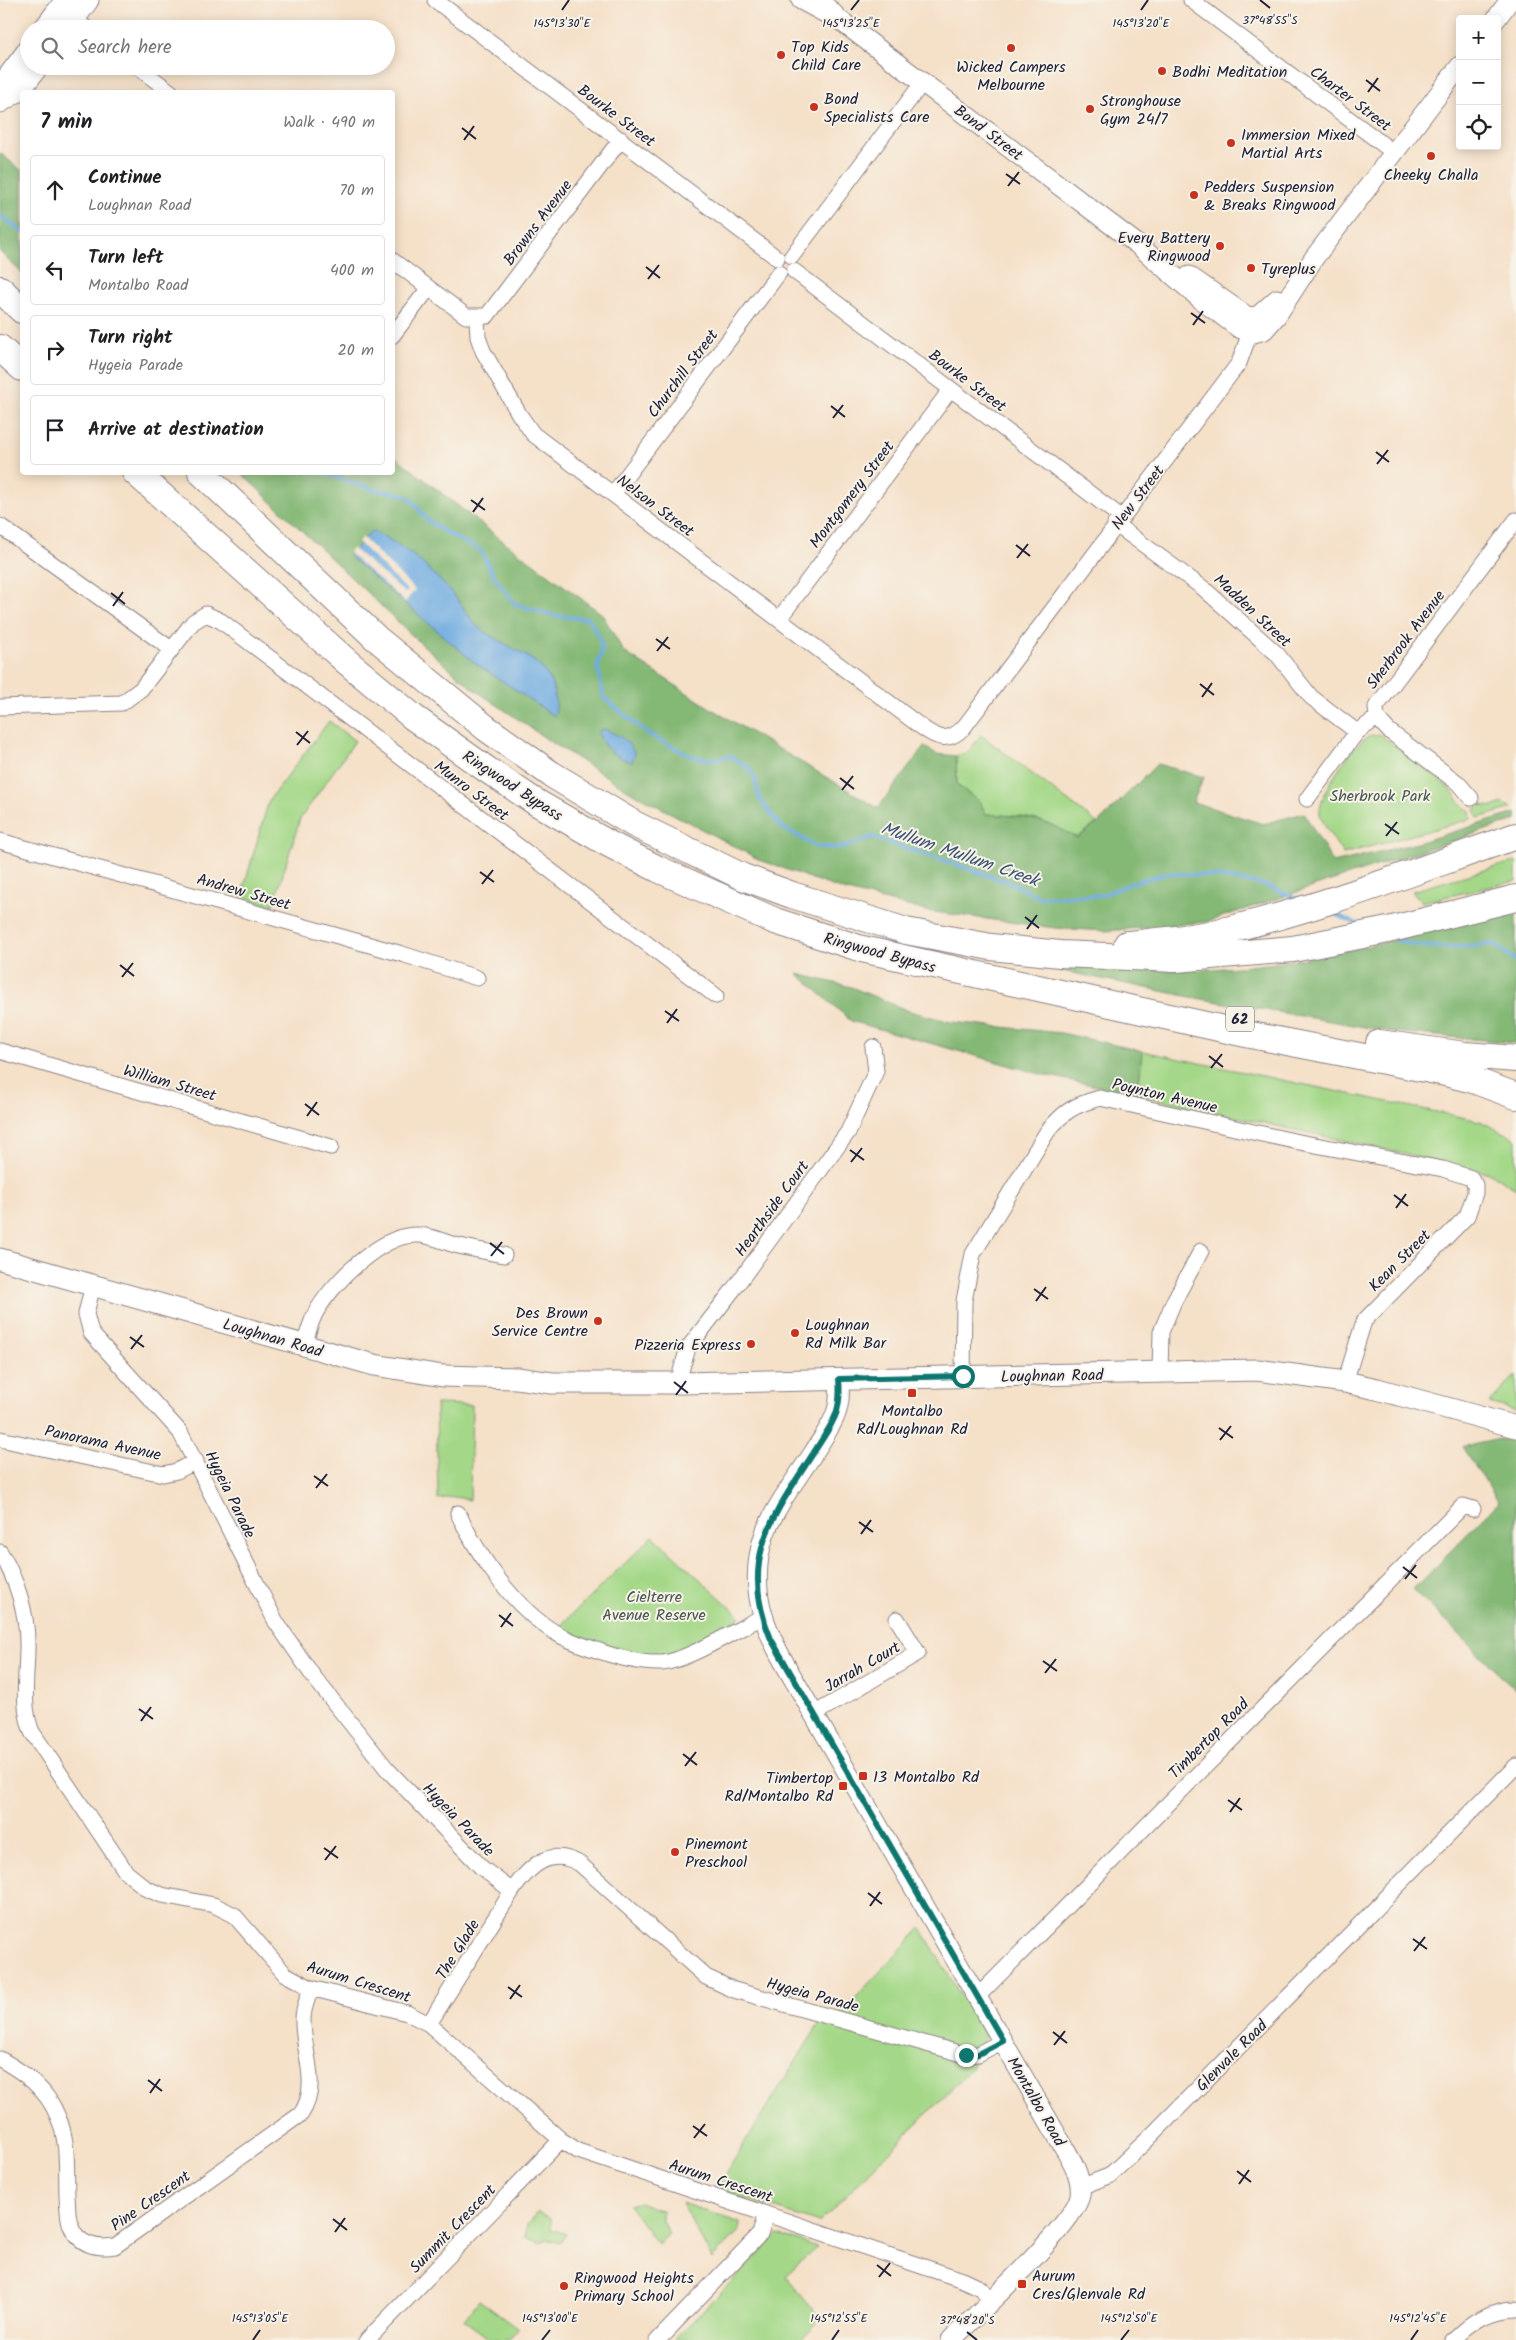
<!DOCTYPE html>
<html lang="en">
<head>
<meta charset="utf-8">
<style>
	body { margin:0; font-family:Kalam,sans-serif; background:#f6f6f6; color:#202124 }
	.controls { position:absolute; right:15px; top:15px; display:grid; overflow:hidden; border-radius:5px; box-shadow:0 2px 12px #0003 }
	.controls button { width:45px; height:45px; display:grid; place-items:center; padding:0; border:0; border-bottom:1px solid #e0e0e0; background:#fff; color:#202124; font:25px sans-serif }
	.stop { position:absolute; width:15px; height:15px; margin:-11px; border:4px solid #0f766e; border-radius:50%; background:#fff }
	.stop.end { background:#0f766e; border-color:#fff; box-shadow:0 1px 5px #0008 }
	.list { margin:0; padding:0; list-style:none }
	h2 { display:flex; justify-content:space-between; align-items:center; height:65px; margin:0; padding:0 20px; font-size:21px }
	h2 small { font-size:16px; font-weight:400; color:#757577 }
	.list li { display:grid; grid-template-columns:32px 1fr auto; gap:15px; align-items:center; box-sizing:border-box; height:70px; margin:0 10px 10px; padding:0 10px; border:1px solid #e0e0e0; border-radius:5px }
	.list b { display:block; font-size:19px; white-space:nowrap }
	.list p { margin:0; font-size:16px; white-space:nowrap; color:#757577 }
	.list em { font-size:16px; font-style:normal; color:#757577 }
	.icon { flex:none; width:28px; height:28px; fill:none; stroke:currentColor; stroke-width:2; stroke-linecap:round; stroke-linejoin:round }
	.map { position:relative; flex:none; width:1516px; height:2340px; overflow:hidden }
	.search { position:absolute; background:#fff; box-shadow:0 2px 12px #0003; left:20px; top:20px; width:375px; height:55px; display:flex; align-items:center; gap:12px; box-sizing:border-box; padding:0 18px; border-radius:28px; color:#757577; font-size:19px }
	.panel { position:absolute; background:#fff; box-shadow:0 2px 12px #0003; left:20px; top:90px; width:375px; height:385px; border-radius:5px }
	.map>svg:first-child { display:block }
	.green { fill:#a4d888; stroke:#637d62 }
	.forest { fill:#83b874; stroke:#526d58 }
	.water { fill:#70ace1; stroke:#49678e }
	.pier { fill:#f5e0c8 }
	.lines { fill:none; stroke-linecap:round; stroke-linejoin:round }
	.stream { stroke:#70ace1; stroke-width:4 }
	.minor-casing { stroke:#8c8182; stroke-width:17 }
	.tertiary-casing { stroke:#8c8182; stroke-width:21 }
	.secondary-casing { stroke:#8c8182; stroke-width:23 }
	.motorway-casing { stroke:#8c8182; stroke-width:28 }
	.minor { stroke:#fff; stroke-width:15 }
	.tertiary { stroke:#fff; stroke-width:19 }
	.secondary { stroke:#fff; stroke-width:21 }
	.motorway { stroke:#fff; stroke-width:26 }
	.route { stroke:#0f766e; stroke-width:6 }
	.ticks { fill:none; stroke:#22223b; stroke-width:2 }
	.poi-dot { fill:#c8321e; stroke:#f7f3e8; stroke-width:2 }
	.labels { text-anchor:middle; stroke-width:4; stroke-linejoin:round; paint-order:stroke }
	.shield { fill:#f7f3e8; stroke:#62616f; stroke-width:1 }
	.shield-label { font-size:15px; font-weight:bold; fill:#22223b }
	.poi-label { font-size:16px; fill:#22223b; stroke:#f7f3e8; text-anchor:start }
	.street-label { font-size:16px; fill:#22223b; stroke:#f7f3e8 }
	.park-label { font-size:16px; fill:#495952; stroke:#f7f3e8 }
	.water-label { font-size:18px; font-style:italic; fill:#3d5275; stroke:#f7f3e8 }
	.ticks-label { font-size:12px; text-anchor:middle; fill:#22223b; stroke:#f7f3e8; stroke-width:4; stroke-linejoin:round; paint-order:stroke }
</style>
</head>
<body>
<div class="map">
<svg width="1516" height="2340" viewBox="0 0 1516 2340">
	<rect width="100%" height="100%" fill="#f7f3e8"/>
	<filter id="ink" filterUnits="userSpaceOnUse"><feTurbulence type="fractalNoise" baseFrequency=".02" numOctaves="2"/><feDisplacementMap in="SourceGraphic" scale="10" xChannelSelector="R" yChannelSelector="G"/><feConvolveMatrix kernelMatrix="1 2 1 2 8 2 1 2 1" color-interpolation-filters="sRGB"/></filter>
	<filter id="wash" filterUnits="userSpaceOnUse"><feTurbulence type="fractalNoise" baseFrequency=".0096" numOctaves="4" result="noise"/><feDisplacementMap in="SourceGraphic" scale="20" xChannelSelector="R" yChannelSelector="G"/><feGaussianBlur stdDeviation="1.12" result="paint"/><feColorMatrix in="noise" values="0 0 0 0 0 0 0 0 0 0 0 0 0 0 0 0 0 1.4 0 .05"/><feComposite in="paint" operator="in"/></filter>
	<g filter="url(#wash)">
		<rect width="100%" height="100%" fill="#f5e0c8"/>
		<path class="green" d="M329 721 355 741 300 819 273 906 241 897 269 800Z
			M1379 734 1437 777 1451 790 1463 806 1470 811 1471 819 1343 854C1337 844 1322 824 1320 814 1317 798 1349 751 1362 741 1367 736 1372 735 1379 734Z
			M981 735 1097 823 1077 838C1041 817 1026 817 986 814L980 802 957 785 956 756 968 752Z
			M1502 803 1512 808 1478 818 1475 809 1481 805 1493 807Z
			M1516 861V881L1422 902 1412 891Z
			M1142 1051 1480 1121 1516 1139V1189L1490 1173 1138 1095Z
			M1516 1375V1411L1489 1403Z
			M436 1404 472 1405 470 1500 455 1497 438 1499Z
			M653 1536 741 1617C717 1631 690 1652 662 1655 645 1657 629 1651 613 1647 593 1642 576 1637 560 1626Z
			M921 1928 985 2037 971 2069 819 2223 716 2189 821 2021 842 2012Z
			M640 2202 653 2208 662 2210V2220L669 2234 658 2244 629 2205Z
			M682 2203 740 2223 739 2231 712 2259Z
			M538 2212 551 2218V2229L566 2234 560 2243 547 2239 540 2243 525 2237 527 2225Z
			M778 2234 817 2247 785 2276 821 2319 800 2340H674Z
			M479 2300 518 2329 509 2340H491L464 2320Z"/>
		<path class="forest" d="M0 153 22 171V273L0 252Z
			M393 455 499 538 602 614 624 652 715 711 878 808 924 747 937 754 956 756 957 785 980 802 986 814C1026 817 1041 817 1077 838L1098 823 1157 764 1204 777 1193 802 1263 824 1304 813 1333 863 1417 843 1516 813V820L1206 922 1106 931 1055 928 927 911 843 890 760 860 631 792 548 740 471 687 416 639 241 473 392 472Z
			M1516 910V1043L1394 1032 1196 998 1023 963C1094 967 1167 974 1238 967 1333 959 1424 932 1516 910Z
			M798 974 851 987 909 1011 951 1022 1061 1033 1142 1051 1138 1095 1040 1074 851 1021Z
			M1500 1439 1516 1444V1690L1413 1589 1499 1502 1462 1447Z"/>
		<path class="water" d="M371 531C405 544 433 571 457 599 464 607 469 619 477 626 505 650 551 655 555 698 556 705 557 709 554 716L475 663 349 556Z
			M604 729C618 735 629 740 635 754L632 762C619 759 598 746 599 731Z"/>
		<path class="pier" d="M362 537 415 590 405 602 349 553 352 548 405 593 408 591 358 542Z"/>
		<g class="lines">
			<path class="stream" d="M0 215 22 232
				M321 472 372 489 400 494 411 499 427 520 443 531 481 551 495 578 515 604 551 615 589 619C598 636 608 645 597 664L604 698 648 734 691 756 712 760 730 756 748 767 755 778 759 798 780 826 817 847 841 848 872 837 1011 883 1038 897 1102 895 1135 882 1169 873 1212 876 1265 885 1298 899
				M1330 912 1360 925
				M1394 939C1423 951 1464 947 1494 944L1516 961"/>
		</g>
	</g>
	<g filter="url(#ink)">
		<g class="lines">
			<g class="minor-casing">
				<path id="minor" d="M435 0 777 258
					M1191 0 1393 152
					M74 19 87 29
					M136 66 171 92
					M792 256 923 82
					M392 260 466 316H487L621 139
					M794 271 1121 517
					M477 318 478 337 483 351 519 414 533 434 920 726C936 738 948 744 964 727L1239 363 1248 338 1246 331
					M392 336 429 288
					M613 494 779 273
					M1115 524 1203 588 1277 654 1311 697 1357 732
					M0 526 171 649
					M779 619 951 389
					M0 707 122 703 141 689 193 622 206 614 221 621 716 996
					M1377 718 1389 731 1458 783 1471 798
					M1307 799 1357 732 1377 718 1376 707 1516 520
					M0 841 402 954 477 978
					M0 1051 331 1147
					M90 1297 86 1314 91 1333 180 1432 276 1622 313 1676 387 1769 482 1868 512 1891C529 1867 549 1846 580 1864L706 1977 734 1990 966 2055 978 2054 1003 2041
					M304 1346C307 1335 310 1324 315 1314 331 1284 382 1233 418 1235 430 1235 444 1242 455 1245 471 1249 488 1252 504 1255
					M1160 1372 1161 1332 1174 1301 1201 1251
					M963 1376 964 1301 973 1254 1047 1132C1064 1111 1074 1105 1100 1098L1294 1141 1443 1169 1471 1178 1475 1185V1193L1467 1216 1364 1321 1345 1382
					M681 1383V1371L688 1348 733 1290 848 1132 876 1071 873 1047
					M0 1439 163 1474 177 1471 196 1461
					M458 1513C478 1556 515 1609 556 1633 570 1642 586 1646 602 1652 620 1658 642 1664 662 1663 686 1661 738 1629 762 1617
					M0 1552C17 1579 28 1615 27 1648 27 1676 21 1705 32 1732L126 1872 147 1889 162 1895 214 1905 234 1915 285 1974 311 1988 407 2013 429 2024 561 2140 578 2151 963 2280 980 2288 991 2299
					M814 1714 918 1653 897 1619
					M978 1996 1463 1506 1473 1509
					M429 2024 512 1891
					M0 2059C25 2073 47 2089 58 2117 69 2142 66 2170 67 2196 68 2206 67 2217 71 2226 78 2245 97 2249 115 2246L301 2114C321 2084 302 2052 303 2019 303 2008 308 1998 311 1988
					M1080 2187 1109 2176 1148 2139 1516 1766
					M367 2340 561 2140
					M658 2340 760 2234 766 2214
					M1453 2340C1471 2322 1490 2309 1516 2309"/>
			</g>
			<g class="tertiary-casing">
				<path id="tertiary" d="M801 0 829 15
					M819 0 841 21 1137 244 1204 302 1239 328 1253 333 1264 330 1277 315 1314 258 1460 66
					M1496 19 1510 0
					M1189 276 1248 317 1258 316 1277 299
					M839 1379C842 1414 832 1423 814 1452 798 1477 776 1505 765 1533 741 1602 777 1649 809 1706L1055 2132C1065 2150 1083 2173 1080 2195 1077 2222 975 2316 951 2340"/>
			</g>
			<g class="secondary-casing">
				<path id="secondary" d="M44 29 66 0
					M67 29 88 0
					M0 101 8 77 29 49
					M0 102 21 89 38 66
					M0 1259 374 1365 443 1376 517 1378 552 1383H681L1257 1370 1345 1382 1377 1389 1516 1427"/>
			</g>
			<g class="motorway-casing">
				<path id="motorway" d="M0 289 22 310
					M0 348 22 368
					M135 472 346 661 413 717 486 769 534 801 609 844 658 869 775 921 862 949 1246 1034 1441 1072 1473 1080 1516 1096
					M201 472 376 638 486 728 551 774 634 824 743 877 792 895 906 931 991 947 1060 954 1176 959 1293 949 1388 930 1516 898
					M1127 944C1158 941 1189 939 1218 932 1320 909 1417 870 1516 836
					M1379 1043 1465 1055 1516 1059"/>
			</g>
			<use href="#minor" class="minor"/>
			<use href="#tertiary" class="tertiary"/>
			<use href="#secondary" class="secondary"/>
			<use href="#motorway" class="motorway"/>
		</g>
	</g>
	<g class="lines" filter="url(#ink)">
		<path class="route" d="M963 1376 839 1379C842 1413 833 1422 816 1449 774 1515 737 1558 771 1639L1003 2041 978 2054 966 2055"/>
	</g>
	<path class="ticks" d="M1260 0 1270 8M562 10 569 0M851 10 859 0M1141 10 1148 0M1366 80 1380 91M1368 92 1378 78M462 128 476 139M464 140 474 126M1006 174 1020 184M1008 186 1019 172M646 267 660 278M648 279 659 265M1191 313 1205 323M1193 325 1203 311M831 406 845 417M833 418 843 405M1376 452 1389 462M1377 464 1388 450M471 500 485 510M473 512 483 498M1016 545 1030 556M1017 558 1028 544M111 593 125 604M113 606 123 592M656 639 670 649M657 651 668 637M1200 684 1214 695M1202 697 1212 683M296 732 310 743M297 745 308 731M840 778 854 789M842 790 853 776M1385 824 1399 834M1386 836 1397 822M480 872 494 882M482 884 493 870M1025 917 1039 928M1027 929 1037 915M120 965 134 976M122 977 133 963M665 1011 679 1021M667 1023 677 1009M1209 1056 1223 1067M1211 1068 1222 1054M305 1104 319 1115M307 1116 317 1102M850 1150 864 1160M851 1162 862 1148M1394 1195 1408 1206M1396 1208 1406 1194M490 1243 504 1254M491 1256 502 1242M1034 1289 1048 1299M1036 1301 1046 1287M130 1337 144 1347M131 1349 142 1335M674 1382 688 1393M676 1395 686 1381M1219 1428 1233 1438M1220 1440 1231 1426M314 1476 328 1486M316 1488 327 1474M859 1522 873 1532M861 1534 871 1520M1403 1567 1417 1578M1405 1579 1416 1565M499 1615 513 1626M501 1627 511 1613M1043 1661 1057 1671M1045 1673 1056 1659M139 1709 153 1719M141 1721 151 1707M683 1754 697 1765M685 1766 696 1752M1228 1800 1242 1810M1230 1812 1240 1798M324 1848 338 1858M325 1860 336 1846M868 1893 882 1904M870 1906 880 1892M1413 1939 1427 1949M1414 1951 1425 1937M508 1987 522 1997M510 1999 520 1985M1053 2032 1067 2043M1054 2045 1065 2031M148 2080 162 2091M150 2093 160 2079M693 2126 707 2136M694 2138 705 2124M1237 2171 1251 2182M1239 2184 1249 2170M333 2219 347 2230M335 2232 345 2218M877 2265 891 2276M879 2277 890 2263M967 2332 977 2340M253 2340 260 2330M542 2340 550 2330M832 2340 839 2330M1121 2340 1129 2330M1411 2340 1418 2330"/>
	<g class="poi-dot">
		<circle cx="1011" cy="48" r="5"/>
		<circle cx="781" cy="55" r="5"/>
		<circle cx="1162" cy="71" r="5"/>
		<circle cx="814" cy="107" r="5"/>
		<circle cx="1090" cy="109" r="5"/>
		<circle cx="1231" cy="143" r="5"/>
		<circle cx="1431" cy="156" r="5"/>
		<circle cx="1194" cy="195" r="5"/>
		<circle cx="1220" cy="246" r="5"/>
		<circle cx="1251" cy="268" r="5"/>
		<circle cx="598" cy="1321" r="5"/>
		<circle cx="795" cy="1333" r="5"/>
		<circle cx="751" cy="1344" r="5"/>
		<rect x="907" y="1388" width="10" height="10" rx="2.5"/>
		<rect x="858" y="1771" width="10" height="10" rx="2.5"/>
		<rect x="838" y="1781" width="10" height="10" rx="2.5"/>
		<circle cx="675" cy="1852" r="5"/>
		<rect x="1017" y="2279" width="10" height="10" rx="2.5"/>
		<circle cx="564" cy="2286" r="5"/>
	</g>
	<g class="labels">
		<rect class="shield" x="1226" y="1006.5" width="28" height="25" rx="4"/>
		<g class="shield-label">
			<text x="1240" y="1024">62</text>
		</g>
		<g class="poi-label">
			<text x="791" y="52">Top Kids<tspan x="791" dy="18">Child Care</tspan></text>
			<text x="1011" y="72" text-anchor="middle">Wicked Campers<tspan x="1011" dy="18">Melbourne</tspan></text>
			<text x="1172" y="77">Bodhi Meditation</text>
			<text x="824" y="104">Bond<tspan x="824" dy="18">Specialists Care</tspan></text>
			<text x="1100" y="106">Stronghouse<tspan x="1100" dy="18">Gym 24/7</tspan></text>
			<text x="1241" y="140">Immersion Mixed<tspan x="1241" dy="18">Martial Arts</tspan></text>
			<text x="1431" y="180" text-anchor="middle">Cheeky Challa</text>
			<text x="1204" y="192">Pedders Suspension<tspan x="1204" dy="18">&amp; Breaks Ringwood</tspan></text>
			<text x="1210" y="243" text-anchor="end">Every Battery<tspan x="1210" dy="18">Ringwood</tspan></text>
			<text x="1261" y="274">Tyreplus</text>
			<text x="588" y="1318" text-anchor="end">Des Brown<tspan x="588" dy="18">Service Centre</tspan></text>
			<text x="805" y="1330">Loughnan<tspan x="805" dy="18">Rd Milk Bar</tspan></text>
			<text x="741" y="1350" text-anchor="end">Pizzeria Express</text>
			<text x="912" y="1416" text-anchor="middle">Montalbo<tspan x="912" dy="18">Rd/Loughnan Rd</tspan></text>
			<text x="873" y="1782">13 Montalbo Rd</text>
			<text x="833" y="1783" text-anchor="end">Timbertop<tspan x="833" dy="18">Rd/Montalbo Rd</tspan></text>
			<text x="685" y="1849">Pinemont<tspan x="685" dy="18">Preschool</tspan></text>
			<text x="1032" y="2281">Aurum<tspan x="1032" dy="18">Cres/Glenvale Rd</tspan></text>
			<text x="574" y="2283">Ringwood Heights<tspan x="574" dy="18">Primary School</tspan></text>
		</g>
		<g class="street-label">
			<text transform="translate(1351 98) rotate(37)" y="6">Charter Street</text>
			<text transform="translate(617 115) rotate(37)" y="6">Bourke Street</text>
			<text transform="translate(989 132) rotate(37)" y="6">Bond Street</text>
			<text transform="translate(537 222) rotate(-53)" y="6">Browns Avenue</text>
			<text transform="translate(682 373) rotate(-53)" y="6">Churchill Street</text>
			<text transform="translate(968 380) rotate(37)" y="6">Bourke Street</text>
			<text transform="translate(851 494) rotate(-53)" y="6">Montgomery Street</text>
			<text transform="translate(1137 497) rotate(-53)" y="6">New Street</text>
			<text transform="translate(656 505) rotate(37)" y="6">Nelson Street</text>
			<text transform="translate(1253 610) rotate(43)" y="6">Madden Street</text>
			<text transform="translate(1405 639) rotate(-53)" y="6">Sherbrook Avenue</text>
			<text transform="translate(513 785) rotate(33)" y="6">Ringwood Bypass</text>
			<text transform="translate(472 790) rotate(37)" y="6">Munro Street</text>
			<text transform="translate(244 891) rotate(16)" y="6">Andrew Street</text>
			<text transform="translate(880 952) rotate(15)" y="6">Ringwood Bypass</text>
			<text transform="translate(170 1082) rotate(16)" y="6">William Street</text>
			<text transform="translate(1165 1095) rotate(13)" y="6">Poynton Avenue</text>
			<text transform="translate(771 1208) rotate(-54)" y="6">Hearthside Court</text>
			<text transform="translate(1399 1260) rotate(-45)" y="6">Kean Street</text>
			<text transform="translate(273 1337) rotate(16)" y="6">Loughnan Road</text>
			<text transform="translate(1052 1375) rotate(-1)" y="6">Loughnan Road</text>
			<text transform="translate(103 1442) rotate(12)" y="6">Panorama Avenue</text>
			<text transform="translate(231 1494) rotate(64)" y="6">Hygeia Parade</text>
			<text transform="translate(862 1666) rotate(-30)" y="6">Jarrah Court</text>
			<text transform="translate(1208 1738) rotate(-45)" y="6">Timbertop Road</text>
			<text transform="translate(459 1819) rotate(46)" y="6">Hygeia Parade</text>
			<text transform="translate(457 1949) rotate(-58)" y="6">The Glade</text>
			<text transform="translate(359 1981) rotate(17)" y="6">Aurum Crescent</text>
			<text transform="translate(813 1994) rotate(15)" y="6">Hygeia Parade</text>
			<text transform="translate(1231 2055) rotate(-45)" y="6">Glenvale Road</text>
			<text transform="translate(1037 2101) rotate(60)" y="6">Montalbo Road</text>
			<text transform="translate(721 2180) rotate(18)" y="6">Aurum Crescent</text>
			<text transform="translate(150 2200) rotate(-35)" y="6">Pine Crescent</text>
			<text transform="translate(452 2228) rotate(-46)" y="6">Summit Crescent</text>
		</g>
		<g class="park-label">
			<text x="1380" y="801">Sherbrook Park</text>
			<text x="654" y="1602">Cielterre<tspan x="654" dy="18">Avenue Reserve</tspan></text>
		</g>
		<g class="water-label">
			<text transform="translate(960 854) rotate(19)" y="6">Mullum Mullum Creek</text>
		</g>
	</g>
	<g class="ticks-label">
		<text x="1270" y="24">37°48'55"S</text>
		<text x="562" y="27">145°13'30"E</text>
		<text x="851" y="27">145°13'25"E</text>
		<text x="1141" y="27">145°13'20"E</text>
		<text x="260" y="2322">145°13'05"E</text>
		<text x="550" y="2322">145°13'00"E</text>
		<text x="839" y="2322">145°12'55"E</text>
		<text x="1129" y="2322">145°12'50"E</text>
		<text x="1418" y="2322">145°12'45"E</text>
		<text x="967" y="2324">37°48'20"S</text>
	</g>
</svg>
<div class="controls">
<button>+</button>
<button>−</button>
<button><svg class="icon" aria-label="locate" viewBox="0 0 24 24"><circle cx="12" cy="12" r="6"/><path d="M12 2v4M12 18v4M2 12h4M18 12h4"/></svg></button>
</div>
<div class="stop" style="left:963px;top:1376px"></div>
<div class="stop end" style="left:966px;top:2055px"></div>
<div class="search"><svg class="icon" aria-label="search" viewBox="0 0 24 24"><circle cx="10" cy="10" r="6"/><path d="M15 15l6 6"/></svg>Search here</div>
<section class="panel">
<h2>7 min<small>Walk · 490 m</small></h2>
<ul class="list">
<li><svg class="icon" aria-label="ahead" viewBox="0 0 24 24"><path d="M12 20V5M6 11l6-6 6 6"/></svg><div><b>Continue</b><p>Loughnan Road</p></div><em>70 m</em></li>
<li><svg class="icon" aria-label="left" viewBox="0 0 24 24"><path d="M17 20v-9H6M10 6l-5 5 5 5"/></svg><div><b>Turn left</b><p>Montalbo Road</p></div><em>400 m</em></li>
<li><svg class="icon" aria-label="right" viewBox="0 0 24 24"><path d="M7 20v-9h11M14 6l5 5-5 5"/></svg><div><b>Turn right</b><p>Hygeia Parade</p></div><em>20 m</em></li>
<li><svg class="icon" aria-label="arrive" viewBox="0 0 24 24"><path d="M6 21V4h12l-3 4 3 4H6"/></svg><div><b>Arrive at destination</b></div></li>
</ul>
</section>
</div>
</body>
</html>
